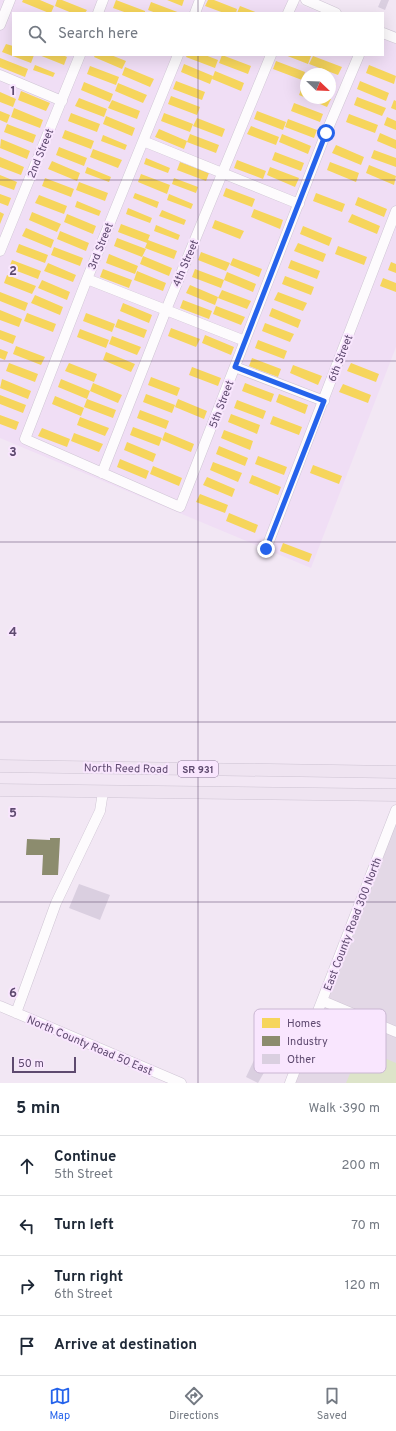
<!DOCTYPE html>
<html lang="en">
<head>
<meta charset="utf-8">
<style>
	body { margin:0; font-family:Overpass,sans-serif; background:#f6f6f7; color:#1f2937 }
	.compass { position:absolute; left:300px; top:68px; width:36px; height:36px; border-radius:50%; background:#fff; box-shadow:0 4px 16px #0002; rotate:113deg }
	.scale { position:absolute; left:12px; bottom:10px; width:64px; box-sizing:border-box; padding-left:4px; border:2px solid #5e4a6f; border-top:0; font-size:11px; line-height:14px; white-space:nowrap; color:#5e4a6f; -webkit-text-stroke:3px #f9e6fe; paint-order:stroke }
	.stop { position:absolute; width:12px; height:12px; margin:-9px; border:3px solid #2563eb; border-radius:50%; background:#fff }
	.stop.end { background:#2563eb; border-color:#fff; box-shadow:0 1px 4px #0008 }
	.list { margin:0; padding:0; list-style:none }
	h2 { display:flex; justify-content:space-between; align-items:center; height:52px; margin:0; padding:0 16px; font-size:17px }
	h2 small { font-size:13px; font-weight:400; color:#747a83 }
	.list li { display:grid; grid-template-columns:26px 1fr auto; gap:12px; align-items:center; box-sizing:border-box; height:60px; padding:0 16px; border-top:1px solid #e0e1e3 }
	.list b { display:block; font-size:15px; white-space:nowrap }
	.list p { margin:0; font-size:13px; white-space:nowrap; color:#747a83 }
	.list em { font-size:13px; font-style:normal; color:#747a83 }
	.icon { flex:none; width:22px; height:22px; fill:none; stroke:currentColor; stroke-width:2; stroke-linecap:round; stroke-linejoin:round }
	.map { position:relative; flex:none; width:396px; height:1083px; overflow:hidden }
	.search { position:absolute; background:#fff; box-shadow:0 4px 16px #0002; left:12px; right:12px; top:12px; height:44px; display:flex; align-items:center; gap:10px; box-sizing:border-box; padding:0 14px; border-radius:0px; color:#747a83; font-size:15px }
	.sheet { height:292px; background:#fff }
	nav { display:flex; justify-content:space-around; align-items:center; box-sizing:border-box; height:56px; border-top:1px solid #e0e1e3; background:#fff; font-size:11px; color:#747a83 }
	nav a { display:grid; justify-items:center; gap:2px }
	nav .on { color:#2563eb }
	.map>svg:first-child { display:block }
	.residential { fill:#f0def5; fill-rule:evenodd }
	.industrial { fill:#e3d8e6 }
	.water { fill:#dde4c9 }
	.homes { fill:#f6d55c }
	.industry { fill:#8c8c6e }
	.building { fill:#dacfe0 }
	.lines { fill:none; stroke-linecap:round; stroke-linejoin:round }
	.minor-casing { stroke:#cfc5d4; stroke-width:11 }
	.major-casing { stroke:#cec4d3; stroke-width:13 }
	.minor { stroke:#fdfbfd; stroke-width:10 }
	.major { stroke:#efe4f1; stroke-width:12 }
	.route { stroke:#2563eb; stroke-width:5 }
	.grid { fill:none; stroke:#5e4a6f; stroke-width:1; stroke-opacity:0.55 }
	.labels { text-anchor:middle; stroke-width:4; stroke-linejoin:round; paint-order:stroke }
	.shield { fill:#f9e6fe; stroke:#8c799a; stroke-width:1 }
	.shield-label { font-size:10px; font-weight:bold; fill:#5e4a6f }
	.street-label { font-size:11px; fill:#5e4a6f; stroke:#f9e6fe }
	.key { fill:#f9e6fe; stroke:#cab7d3; stroke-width:1 }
	.key-label { font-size:11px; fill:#5e4a6f }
	.grid-label { font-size:13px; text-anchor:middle; font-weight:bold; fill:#5e4a6f; stroke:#f9e6fe; stroke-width:4; stroke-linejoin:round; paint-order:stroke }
</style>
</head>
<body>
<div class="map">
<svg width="396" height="1083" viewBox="0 0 396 1083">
	<rect width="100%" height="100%" fill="#f2e7f4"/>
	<path class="residential" d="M0 0H290L321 13H13V55H383V39L396 44V347L311 568 0 438ZM306 74H330V98H306Z"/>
	<path class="industrial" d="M396 810V1083H290Z"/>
	<path class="water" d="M361 1048 396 1063V1083H346Z"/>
	<path class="homes" d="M23 0H40L54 6 51 13H49L22 2Z
		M57 0H62L87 10 85 13H72L55 6Z
		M116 0 145 11V13H127L113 8Z
		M167 0H184L182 6Z
		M208 0H214L237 9 236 13H224L205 6Z
		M151 2 180 13H156L148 10Z
		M240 6 258 13H237Z
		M6 44 13 46V55H34L31 63 2 52Z
		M39 55H63L67 57 64 65Z
		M95 55H111L126 61 122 69 94 57Z
		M187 55H205L218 60 215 68 186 57Z
		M222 55 251 66 248 74 219 63Z
		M285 55H308L311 56 308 64Z
		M313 56 342 67 338 75 309 64Z
		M0 58 28 69 25 77 0 67Z
		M276 61 305 72 302 80 273 69Z
		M184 64 213 76 210 84 181 72Z
		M35 65 55 73 53 77 33 70Z
		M369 65 396 76 394 84 366 73Z
		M90 66 119 77 116 85 87 74Z
		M125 67 154 79 150 87 122 75Z
		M215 71 244 83 241 91 212 79Z
		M176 81 205 92 202 100 173 89Z
		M360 81 389 93 386 101 357 89Z
		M84 82 113 94 110 102 81 90Z
		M330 82 336 84 333 92 330 91Z
		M118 83 147 95 143 103 115 91Z
		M302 87 306 89V98L331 99 327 107 299 95Z
		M21 91 50 103 46 111 18 100Z
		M0 92 16 99 13 107 0 102Z
		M171 96 200 107 197 115 168 104Z
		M357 97 386 108 382 116 354 105Z
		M79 98 107 109 104 117 75 106Z
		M112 100 140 111 137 119 108 108Z
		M394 100 396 101V110L391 108Z
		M294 103 323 114 320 122 291 111Z
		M14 108 43 120 40 128 11 117Z
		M0 111 10 115 7 123 0 120Z
		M257 111 286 122 283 130 254 119Z
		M71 113 100 124 97 132 68 121Z
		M164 113 193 124 190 132 161 121Z
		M349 114 378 125 375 133 346 122Z
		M106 116 135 128 132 136 103 124Z
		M387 117 396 121V130L384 125Z
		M197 118 225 129 222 137 193 126Z
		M288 119 317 130 314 138 285 127Z
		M7 124 36 135 33 143 4 132Z
		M251 126 279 137 276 145 247 134Z
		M159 129 187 141 184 149 155 137Z
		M65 130 94 141 91 149 62 138Z
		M380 133 396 140V149L377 141Z
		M190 134 219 145 216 153 187 142Z
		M282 134 311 146 308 154 279 142Z
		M103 135 127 145 125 150 101 141Z
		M1 139 30 151 27 159 0 148Z
		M336 145 364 157 361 165 332 153Z
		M59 147 87 158 84 166 56 155Z
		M93 149 122 160 118 168 90 157Z
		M374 150 396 158V167L371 158Z
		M275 152 304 163 301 171 272 160Z
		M0 157 24 167 21 175 0 167Z
		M146 158 170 168 168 173 144 164Z
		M237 160 266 171 263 179 234 168Z
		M52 161 80 173 77 181 48 169Z
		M180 162 209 173 206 181 177 170Z
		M330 162 359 173 356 182 327 170Z
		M369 165 396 176 394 185 366 173Z
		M87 167 111 177 109 182 85 173Z
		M270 167 299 178 295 187 267 175Z
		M141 174 170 185 167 194 138 182Z
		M0 175 17 182 14 190 0 185Z
		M45 178 74 189 71 197 42 186Z
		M174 178 198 187 196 193 172 184Z
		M79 182 108 193 105 201 76 190Z
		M226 188 255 199 252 207 223 196Z
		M135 193 159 202 157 208 133 198Z
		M316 193 345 204 342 212 313 201Z
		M0 194 11 198 8 206 0 203Z
		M169 194 193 204 191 209 167 200Z
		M39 195 67 206 64 214 35 203Z
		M358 197 387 209 384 217 355 205Z
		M77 201 101 211 99 216 75 207Z
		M128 208 152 218 150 223 126 214Z
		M254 209 283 220 280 229 251 217Z
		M162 210 186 220 184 225 159 216Z
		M0 212 4 214 0 224Z
		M32 212 61 224 57 232 29 220Z
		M67 214 96 226 93 234 64 222Z
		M352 214 380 226 377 234 348 222Z
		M215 220 244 231 240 239 212 228Z
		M121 224 150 235 148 240 177 251 174 259 145 248 147 243 118 232Z
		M156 225 180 235 178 240 154 231Z
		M303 226 332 238 329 246 300 234Z
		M26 228 54 240 51 248 22 236Z
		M60 231 89 243 86 251 57 239Z
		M117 238 146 249 142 257 114 246Z
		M298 243 326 254 323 262 294 251Z
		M19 244 48 255 45 263 16 252Z
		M338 246 367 257 364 265 335 254Z
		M54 247 83 258 80 266 51 255Z
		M201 252 230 263 226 271 198 260Z
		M109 254 138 266 135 274 106 263Z
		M143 256 172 268 169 276 140 264Z
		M233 258 262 269 259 277 230 265Z
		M12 260 41 271 38 279 9 268Z
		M291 260 320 271 317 279 288 268Z
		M391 262 396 264V273L388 270Z
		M48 263 76 275 73 282 44 271Z
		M103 269 132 280 129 288 100 277Z
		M195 269 224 280 221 288 192 277Z
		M137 271 166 283 163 291 134 280Z
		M227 272 256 284 253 292 224 280Z
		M7 275 36 286 32 294 4 283Z
		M285 276 314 287 311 295 282 284Z
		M383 278 396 283V292L380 286Z
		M42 280 70 292 67 300 38 288Z
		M190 285 218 297 215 305 186 293Z
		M222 290 251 301 247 309 218 298Z
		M0 292 28 303 25 311 0 301Z
		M278 292 307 303 303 311 274 300Z
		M35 295 63 307 60 315 31 303Z
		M183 300 212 311 209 319 180 308Z
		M123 303 152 315 149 323 120 311Z
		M216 306 245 317 241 325 213 314Z
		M272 308 301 320 298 328 269 316Z
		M0 310 22 319 19 327 0 320Z
		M27 313 56 324 53 332 24 321Z
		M86 313 115 324 112 332 83 321Z
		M118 319 147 330 144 338 115 327Z
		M265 323 294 334 290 342 262 331Z
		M171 328 200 339 196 347 168 336Z
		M80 329 109 340 106 348 77 337Z
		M0 330 16 336 13 344 0 339Z
		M205 335 234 347 231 355 202 343Z
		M112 336 141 347 137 355 109 344Z
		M258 340 287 351 284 359 255 348Z
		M16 346 45 357 41 365 13 354Z
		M0 349 8 352 5 360 0 358Z
		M106 352 135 364 131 372 103 360Z
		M252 358 281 369 278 377 249 366Z
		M9 363 38 374 35 382 6 371Z
		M69 363 97 374 94 382 65 371Z
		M351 363 379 374 376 382 347 371Z
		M293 365 322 376 318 385 290 373Z
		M192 367 221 378 218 386 189 375Z
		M151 377 180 388 177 396 148 385Z
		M2 379 31 391 28 399 0 388Z
		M61 379 90 391 87 399 58 387Z
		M93 383 122 395 118 403 90 391Z
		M245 383 274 394 271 402 242 391Z
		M343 384 371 395 368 403 339 392Z
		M146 394 175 405 172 413 143 402Z
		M279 394 308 405 305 414 276 402Z
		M0 395 26 405 23 413 0 404Z
		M55 396 84 408 81 416 52 404Z
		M87 399 116 410 113 418 84 407Z
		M178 399 207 411 204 419 175 407Z
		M237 400 266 411 263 419 234 408Z
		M140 410 169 421 166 429 137 418Z
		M231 414 260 425 257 434 228 422Z
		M0 415 19 422 16 430 0 424Z
		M273 416 302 427 299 435 270 424Z
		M80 417 109 428 105 436 77 425Z
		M133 427 162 438 159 446 130 435Z
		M42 428 70 439 67 447 38 436Z
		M224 430 253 441 250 450 221 438Z
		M165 432 194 444 191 452 162 440Z
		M74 433 103 444 99 452 71 441Z
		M127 442 156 454 153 462 124 450Z
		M219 446 248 458 245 466 216 454Z
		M258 456 287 467 284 475 255 464Z
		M120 459 149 471 146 479 117 467Z
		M213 462 242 473 238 482 210 470Z
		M313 465 342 476 339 484 310 473Z
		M153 466 182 478 179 486 150 474Z
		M252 475 281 487 278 495 249 483Z
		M207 477 235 489 232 497 203 485Z
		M200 494 228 505 225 513 196 502Z
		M229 513 258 525 255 533 226 521Z
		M283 543 312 554 309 562 280 551Z"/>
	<path class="industry" d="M50 838H60L58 875H42L43 855H26L27 839 50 840Z"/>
	<path class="building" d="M381 0H389L385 10 378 7Z
		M79 884 110 895 100 920 69 908Z
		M256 1056 267 1061 264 1068 266 1069 258 1083 246 1077Z"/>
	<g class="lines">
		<g class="minor-casing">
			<path id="minor" d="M306 0 336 13
				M98 13 103 0
				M195 13 200 0
				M288 13 294 0
				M0 25 10 0
				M383 33 396 38
				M178 55 87 279 25 439 180 507 326 133 359 55
				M0 75 62 101
				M143 141 299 204
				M0 251 80 55
				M87 279 245 341
				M235 367 324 401
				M102 473 166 310 271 55
				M266 549 396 211
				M323 1001 396 1032
				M0 1006 181 1083
				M16 1013 56 903 100 811 103 792
				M290 1083 396 810"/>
		</g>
		<g class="major-casing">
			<path id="major" d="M0 766 396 772
				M0 790 396 795"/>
		</g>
		<use href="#minor" class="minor"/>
		<use href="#major" class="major"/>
	</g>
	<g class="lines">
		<path class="route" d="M266 549 324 401 235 367 326 133"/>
	</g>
	<path class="grid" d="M198 0V13M198 55V1083M0 180H396M0 361H396M0 542H396M0 722H396M0 902H396"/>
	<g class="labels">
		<rect class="shield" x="178" y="761" width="40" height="16" rx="3"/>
		<g class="shield-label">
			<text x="198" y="773">SR 931</text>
		</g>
		<g class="street-label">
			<text transform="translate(40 153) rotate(-68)" y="4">2nd Street</text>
			<text transform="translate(100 246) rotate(-68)" y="4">3rd Street</text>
			<text transform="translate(185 263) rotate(-67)" y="4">4th Street</text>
			<text transform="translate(340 358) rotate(-69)" y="4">6th Street</text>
			<text transform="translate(221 404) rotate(-69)" y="4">5th Street</text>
			<text transform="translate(126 768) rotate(1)" y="4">North Reed Road</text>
			<text transform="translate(352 924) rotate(-69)" y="4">East County Road 300 North</text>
			<text transform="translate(90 1045) rotate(23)" y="4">North County Road 50 East</text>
		</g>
	</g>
	<rect x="254" y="1009" width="132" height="64" rx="6" class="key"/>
	<rect x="262" y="1018" width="18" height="10" fill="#f6d55c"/>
	<rect x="262" y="1036" width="18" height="10" fill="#8c8c6e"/>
	<rect x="262" y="1054" width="18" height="10" fill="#dacfe0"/>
	<g class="key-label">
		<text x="287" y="1027">Homes</text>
		<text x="287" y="1045">Industry</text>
		<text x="287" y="1063">Other</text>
	</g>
	<g class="grid-label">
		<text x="13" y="95">1</text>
		<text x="13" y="275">2</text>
		<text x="13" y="456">3</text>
		<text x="13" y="636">4</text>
		<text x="13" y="817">5</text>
		<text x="13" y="997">6</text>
	</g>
</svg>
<svg class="compass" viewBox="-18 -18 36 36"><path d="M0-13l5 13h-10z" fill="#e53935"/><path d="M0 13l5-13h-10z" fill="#747a83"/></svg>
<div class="scale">50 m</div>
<div class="stop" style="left:326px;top:133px"></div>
<div class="stop end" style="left:266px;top:549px"></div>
<div class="search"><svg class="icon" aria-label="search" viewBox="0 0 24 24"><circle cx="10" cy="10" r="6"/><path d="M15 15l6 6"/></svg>Search here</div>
</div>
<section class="sheet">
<h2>5 min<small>Walk · 390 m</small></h2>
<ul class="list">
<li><svg class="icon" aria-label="ahead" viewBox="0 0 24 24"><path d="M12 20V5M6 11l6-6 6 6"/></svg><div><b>Continue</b><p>5th Street</p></div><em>200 m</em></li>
<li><svg class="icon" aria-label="left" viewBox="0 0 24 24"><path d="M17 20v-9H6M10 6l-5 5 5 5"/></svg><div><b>Turn left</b></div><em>70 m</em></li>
<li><svg class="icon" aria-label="right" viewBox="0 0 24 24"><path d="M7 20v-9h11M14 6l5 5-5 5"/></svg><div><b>Turn right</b><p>6th Street</p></div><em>120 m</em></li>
<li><svg class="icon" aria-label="arrive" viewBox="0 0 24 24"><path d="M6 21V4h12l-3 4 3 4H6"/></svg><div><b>Arrive at destination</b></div></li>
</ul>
</section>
<nav>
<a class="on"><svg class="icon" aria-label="map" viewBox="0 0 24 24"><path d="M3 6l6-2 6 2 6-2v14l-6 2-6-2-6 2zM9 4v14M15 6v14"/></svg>Map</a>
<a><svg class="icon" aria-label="directions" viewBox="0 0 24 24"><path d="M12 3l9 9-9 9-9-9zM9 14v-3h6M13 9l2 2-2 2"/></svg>Directions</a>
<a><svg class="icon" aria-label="saved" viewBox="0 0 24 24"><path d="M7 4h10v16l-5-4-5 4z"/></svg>Saved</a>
</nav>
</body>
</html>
